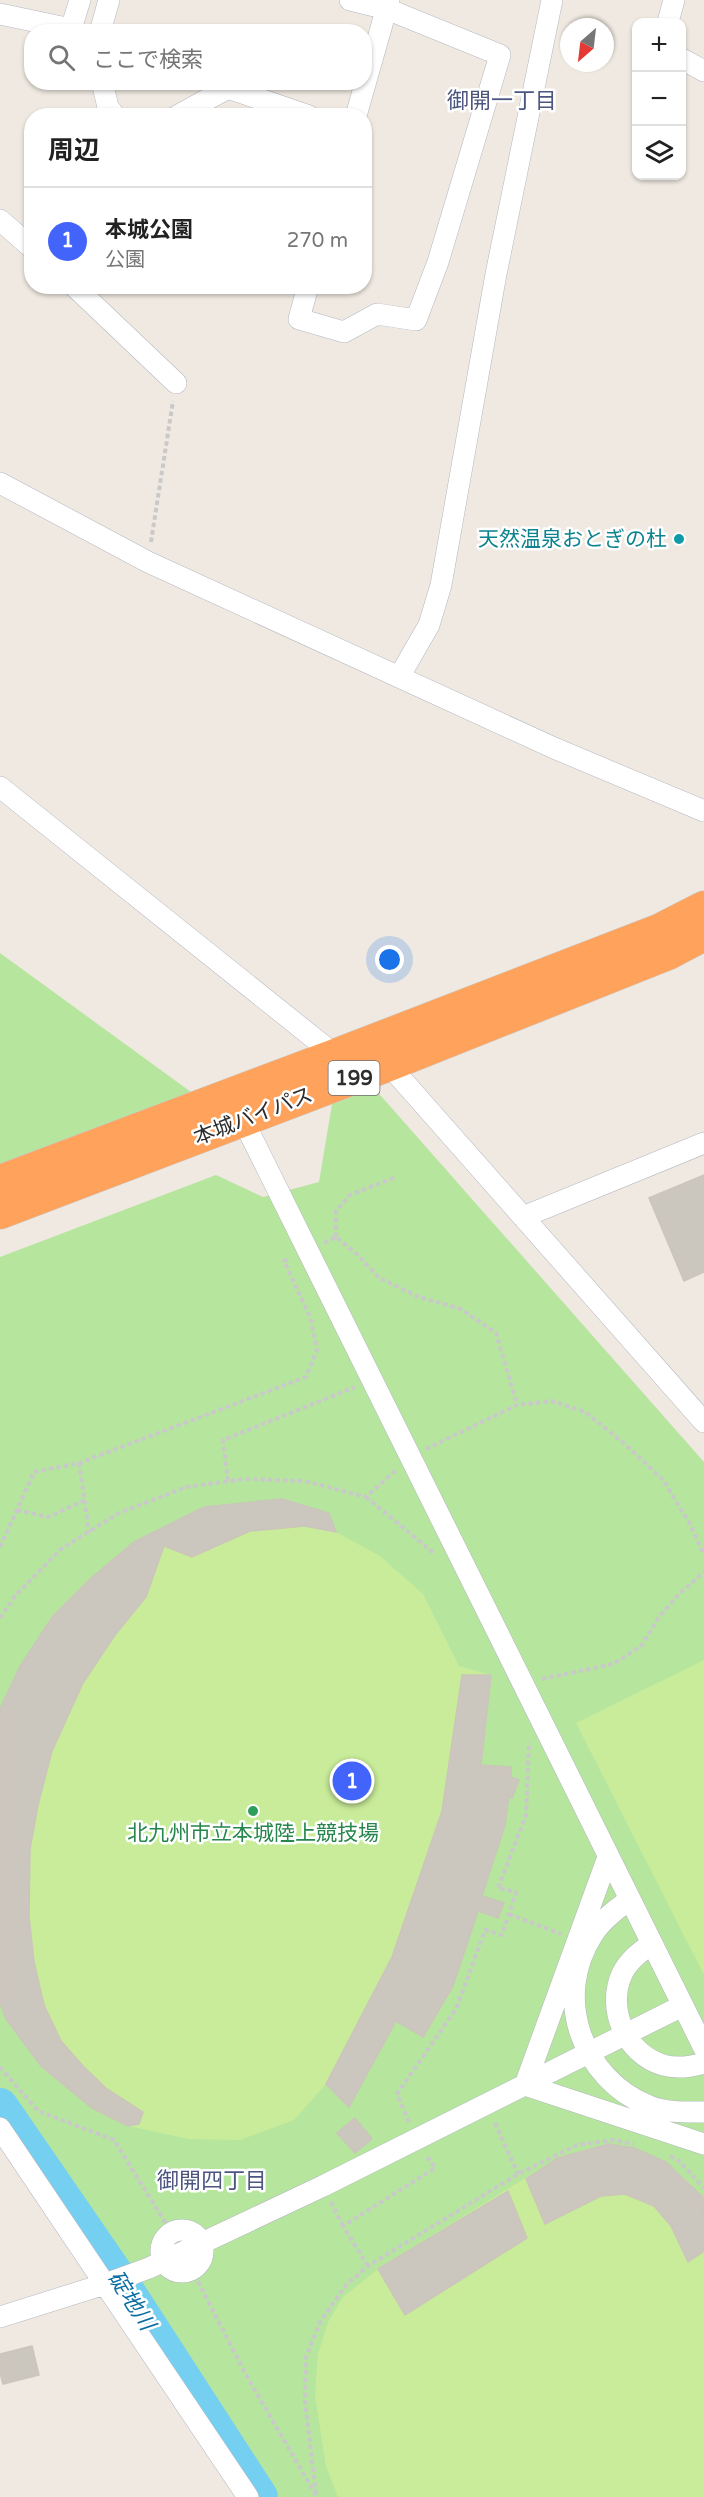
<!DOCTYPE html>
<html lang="ja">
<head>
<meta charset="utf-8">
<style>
	body { margin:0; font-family:"Varela Round","Noto Sans JP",sans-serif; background:#f6f6f6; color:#222 }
	.controls { position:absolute; right:18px; top:18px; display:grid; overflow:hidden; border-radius:12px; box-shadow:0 2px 4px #0004 }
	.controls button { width:54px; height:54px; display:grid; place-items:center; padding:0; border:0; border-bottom:2px solid #e0e0e0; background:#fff; color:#222; font:30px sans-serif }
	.compass { position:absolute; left:560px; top:18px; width:54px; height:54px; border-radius:50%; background:#fff; box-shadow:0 2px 4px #0004; rotate:208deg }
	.you { position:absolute; left:390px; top:960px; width:21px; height:21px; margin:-15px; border:4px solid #fff; border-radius:50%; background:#1a73e8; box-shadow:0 0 0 9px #1a73e833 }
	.badge { display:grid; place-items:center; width:39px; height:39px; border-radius:50%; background:#4264fb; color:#fff; font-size:20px; font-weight:700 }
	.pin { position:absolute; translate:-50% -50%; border:3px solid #fff; box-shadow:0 2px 6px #0006 }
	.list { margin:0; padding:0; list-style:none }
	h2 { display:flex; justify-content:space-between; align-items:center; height:78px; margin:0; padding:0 24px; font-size:26px }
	h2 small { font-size:20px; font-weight:400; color:#767676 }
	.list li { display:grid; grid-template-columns:39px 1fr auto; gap:18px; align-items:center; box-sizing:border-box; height:108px; padding:0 24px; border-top:2px solid #e0e0e0 }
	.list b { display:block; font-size:22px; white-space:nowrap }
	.list p { margin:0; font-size:20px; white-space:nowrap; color:#767676 }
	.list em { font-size:20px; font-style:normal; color:#767676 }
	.icon { flex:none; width:33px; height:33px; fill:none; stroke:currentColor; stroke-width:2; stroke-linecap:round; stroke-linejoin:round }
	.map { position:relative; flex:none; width:704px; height:2497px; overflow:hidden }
	.search { position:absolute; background:#fff; box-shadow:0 2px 4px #0004; left:24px; top:24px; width:348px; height:66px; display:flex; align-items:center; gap:15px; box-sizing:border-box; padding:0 21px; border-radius:24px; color:#767676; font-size:22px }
	.panel { position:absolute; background:#fff; box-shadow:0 2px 4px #0004; left:24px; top:108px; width:348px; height:186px; border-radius:24px }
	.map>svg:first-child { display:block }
	.green { fill:#b6e59e }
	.pitch { fill:#c9ec9a }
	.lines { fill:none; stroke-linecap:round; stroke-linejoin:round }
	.river { stroke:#75cff0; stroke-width:36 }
	.building { fill:#cbc7bf; stroke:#cbc5ba; stroke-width:1.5 }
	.minor-casing { stroke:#b4b7c1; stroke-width:22 }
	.highway-casing { stroke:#c9c9c9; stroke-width:33 }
	.path { stroke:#c9c9c9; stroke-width:4; stroke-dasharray:4.5 3; stroke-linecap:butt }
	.minor { stroke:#fff; stroke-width:21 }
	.highway { stroke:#ffa35c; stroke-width:32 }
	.culture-dot { fill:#0f9aa8; stroke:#fff; stroke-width:2 }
	.leisure-dot { fill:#2e9e5b; stroke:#fff; stroke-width:2 }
	.labels { text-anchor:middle; stroke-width:5; stroke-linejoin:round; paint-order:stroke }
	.shield { fill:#fff; stroke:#6d6d6d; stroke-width:1.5 }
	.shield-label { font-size:20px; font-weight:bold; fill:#2e2e2e }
	.culture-label { font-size:21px; fill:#0d838f; stroke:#fff; text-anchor:end }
	.street-label { font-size:21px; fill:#2e2e2e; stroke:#fff }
	.leisure-label { font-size:21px; fill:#27864d; stroke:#fff }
	.neighbourhood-label { font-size:22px; fill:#4d5680; stroke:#fff }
	.water-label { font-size:22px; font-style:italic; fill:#0d6fa3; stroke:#fff }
</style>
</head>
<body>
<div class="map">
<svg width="704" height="2497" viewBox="0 0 704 2497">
	<rect width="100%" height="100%" fill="#efe9e1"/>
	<path class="green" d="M0 953 191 1092 0 1164Z
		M374 1088 704 1462V2497H263L120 2273 0 2099V1257L216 1175 263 1197 319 1182 332 1104Z"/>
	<path class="pitch" d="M282 1499 329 1513 336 1532 380 1556 423 1594 459 1666 491 1675 481 1765 511 1767 505 1825 482 1896 504 1903 498 1918 478 1911 396 2021 349 2107 326 2084 294 2120 240 2140 189 2139 128 2126 92 2108 41 2066 6 2019 0 2004V1709L20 1666 53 1616 89 1580 134 1542Z
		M704 1660V1975L576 1723Z
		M609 2144C652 2151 675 2165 704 2198V2497H338L326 2467 315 2395 318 2354 328 2322 343 2297 378 2269 558 2158Z"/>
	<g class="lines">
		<path class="river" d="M0 2106 119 2279 260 2497"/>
	</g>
	<path class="building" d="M704 1175V1272L684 1281 649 1198Z
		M282 1499 329 1513 336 1532 305 1526 250 1531 192 1557 164 1546 146 1597 115 1635 83 1683 52 1751 38 1805 30 1849 29 1916 34 1962 44 2005 61 2041 84 2067 107 2089 143 2112 139 2124 128 2126 92 2108 41 2066 6 2019 0 2003V1709L20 1666 53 1616 89 1580 134 1542 204 1507Z
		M462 1675H491L481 1765 511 1767V1777L519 1780 512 1798 509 1796 505 1825 482 1896 504 1903 498 1918 478 1911 453 1986 423 2037 396 2021 349 2107 326 2084 392 1957 442 1811Z
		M355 2118 372 2139 355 2153 337 2133Z
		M609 2144 634 2148 666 2162 703 2197 704 2251 688 2262 671 2226 654 2206 625 2194 601 2196 545 2224 526 2179 558 2158Z
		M508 2191 527 2238 405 2315 378 2269Z
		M32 2346 39 2375 3 2384 0 2373V2354Z"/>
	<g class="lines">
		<g class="minor-casing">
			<path id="minor" d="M0 14 71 29 80 0
				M668 22 674 0
				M100 32 109 0
				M682 59 704 71
				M102 82 108 107 115 116
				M177 116 228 88 309 116
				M356 116 389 0
				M0 220 32 248
				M74 286 176 383
				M308 286 299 319 344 332 377 314 416 320 438 262 500 55 387 9 350 0
				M0 483 148 562 554 748 704 811
				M399 677 429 625 441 585 496 274 552 0
				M0 787 335 1055
				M389 1065 704 1422
				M243 1120 704 2048
				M523 1217 704 1143
				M608 1857 525 2085 704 2144
				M629 1900C615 1910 602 1920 593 1934 552 1997 582 2079 649 2106 667 2113 686 2112 704 2112
				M651 1944C640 1952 628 1961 622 1974 606 2009 626 2054 663 2065 677 2069 690 2067 704 2063
				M0 2128 248 2497
				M161 2251a21 21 0 1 1 42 0a21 21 0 1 1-42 0Z
				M0 2317 105 2284 149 2268 323 2186 682 2006"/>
		</g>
		<g class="highway-casing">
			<path id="highway" d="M0 1181 335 1055 659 930 704 907
				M0 1213 389 1065 668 954 704 935"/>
		</g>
		<path class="path" d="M151 542 173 401
			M336 1237V1211L350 1195 396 1177
			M324 1243 336 1237 358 1255 379 1278 419 1297 461 1309 496 1333 517 1405
			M426 1449 517 1405 552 1401 585 1412 625 1444 663 1480 690 1524 704 1555
			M79 1463 89 1532
			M228 1481 223 1440 355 1387
			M366 1497 435 1554
			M17 1510 48 1517 85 1500
			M0 1547 34 1472 79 1463 306 1377 317 1349 310 1317 284 1261 289 1259
			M0 1618 15 1596 61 1549 119 1513 186 1487 245 1479 305 1481 366 1497 396 1470
			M542 1679 613 1664 641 1646 659 1617 679 1594 704 1572
			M509 1914 561 1934
			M0 2067 38 2111 114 2140 173 2235
			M409 2122 397 2094 456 2009 485 1930 502 1935 516 1892 498 1888 526 1815 529 1742
			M495 2123 518 2174
			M670 2156 678 2160 704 2188
			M331 2202 343 2226
			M368 2266 343 2226 435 2168 426 2155
			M191 2268 245 2373 317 2497
			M316 2494 305 2401 306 2357 320 2322 346 2285 368 2266 518 2174 577 2145 614 2140 634 2144"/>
		<use href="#minor" class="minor"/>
		<use href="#highway" class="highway"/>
	</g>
	<circle class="culture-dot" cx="679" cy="539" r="6"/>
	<circle class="leisure-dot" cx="253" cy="1811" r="6"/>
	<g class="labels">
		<rect class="shield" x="328.5" y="1061" width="51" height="34" rx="4.5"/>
		<g class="shield-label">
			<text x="354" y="1085">199</text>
		</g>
		<g class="culture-label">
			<text x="667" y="546">天然温泉おとぎの杜</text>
		</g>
		<g class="street-label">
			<text transform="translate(253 1116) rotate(-21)" y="7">本城バイパス</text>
		</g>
		<g class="leisure-label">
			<text x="253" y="1840">北九州市立本城陸上競技場</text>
		</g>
		<g class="neighbourhood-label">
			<text x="502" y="108">御開一丁目</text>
			<text x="212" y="2188">御開四丁目</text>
		</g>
		<g class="water-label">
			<text transform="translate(132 2300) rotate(57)" y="8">碇地川</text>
		</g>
	</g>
</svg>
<div class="controls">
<button>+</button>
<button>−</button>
<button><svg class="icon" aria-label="layers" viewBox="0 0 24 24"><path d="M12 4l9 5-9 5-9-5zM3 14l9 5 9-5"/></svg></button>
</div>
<svg class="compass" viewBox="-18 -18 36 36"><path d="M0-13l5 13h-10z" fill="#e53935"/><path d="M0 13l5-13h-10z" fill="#767676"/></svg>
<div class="you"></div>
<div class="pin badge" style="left:352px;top:1781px">1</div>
<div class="search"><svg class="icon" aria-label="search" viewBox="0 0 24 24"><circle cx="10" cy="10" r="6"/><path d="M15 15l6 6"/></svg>ここで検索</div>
<section class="panel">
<h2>周辺<small></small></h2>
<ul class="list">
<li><span class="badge">1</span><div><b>本城公園</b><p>公園</p></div><em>270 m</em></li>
</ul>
</section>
</div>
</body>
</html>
